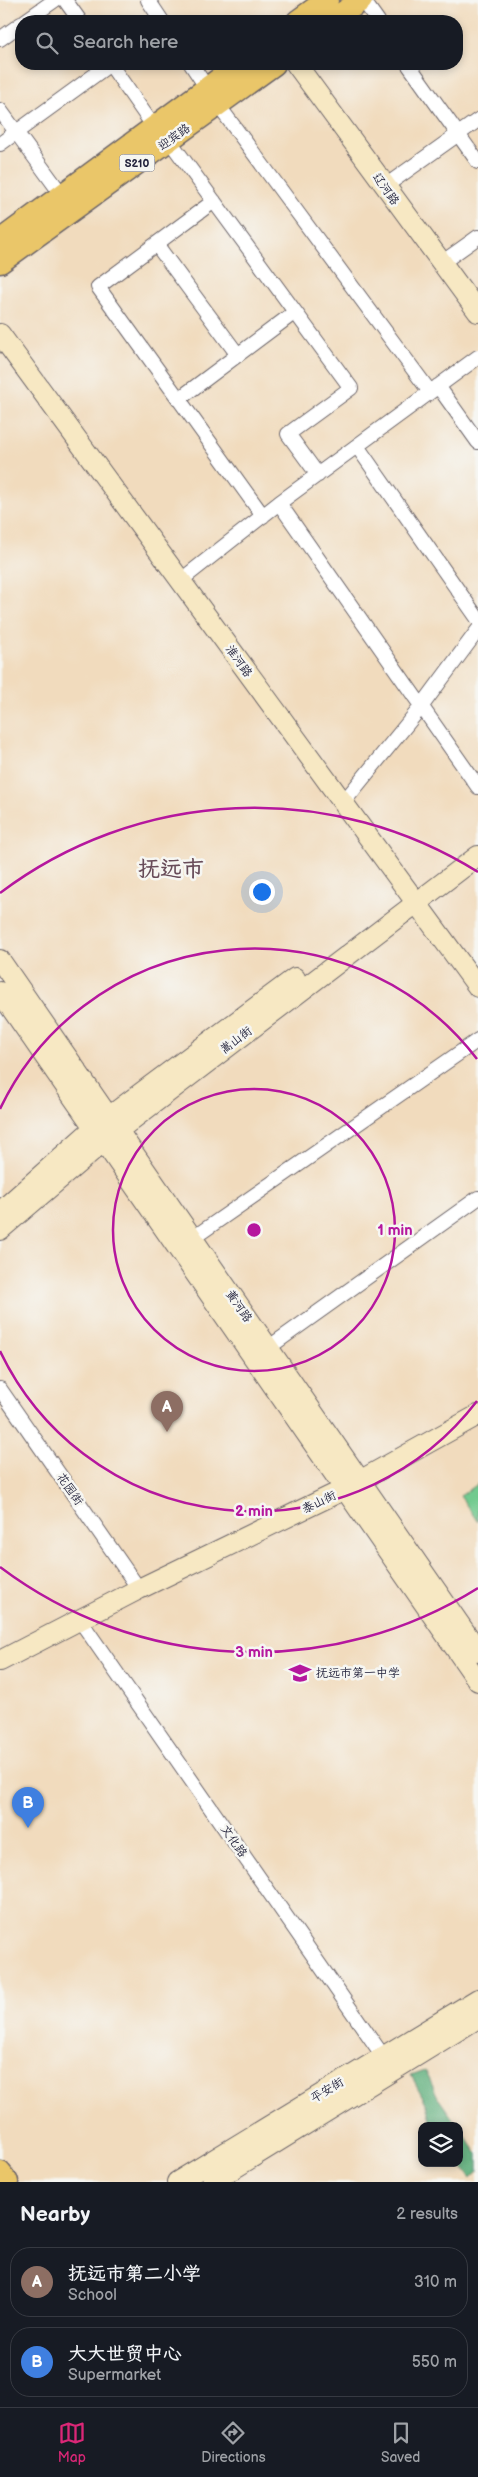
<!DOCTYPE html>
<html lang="en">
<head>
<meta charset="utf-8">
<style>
	body { margin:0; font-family:"Balsamiq Sans","LXGW WenKai TC",sans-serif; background:#20242c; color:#f1f3f6 }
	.controls { position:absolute; right:15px; bottom:15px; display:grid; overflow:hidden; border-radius:10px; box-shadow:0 2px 8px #0003 }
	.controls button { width:45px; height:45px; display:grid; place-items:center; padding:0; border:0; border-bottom:1px solid #363941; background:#171b24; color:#f1f3f6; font:25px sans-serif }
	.you { position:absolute; left:261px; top:891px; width:18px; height:18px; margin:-12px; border:4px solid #fff; border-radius:50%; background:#1a73e8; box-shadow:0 0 0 8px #1a73e833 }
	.badge { display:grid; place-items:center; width:32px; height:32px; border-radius:50%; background:#db2777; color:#fff; font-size:16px; font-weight:700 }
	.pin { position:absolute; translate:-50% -41px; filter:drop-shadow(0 1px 2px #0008) }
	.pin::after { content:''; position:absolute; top:26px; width:18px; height:15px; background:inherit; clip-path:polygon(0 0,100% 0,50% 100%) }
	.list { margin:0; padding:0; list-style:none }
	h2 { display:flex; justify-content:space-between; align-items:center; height:65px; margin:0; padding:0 20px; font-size:21px }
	h2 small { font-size:16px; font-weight:400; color:#9ea1a6 }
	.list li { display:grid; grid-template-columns:32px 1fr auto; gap:15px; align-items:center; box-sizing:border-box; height:70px; margin:0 10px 10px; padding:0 10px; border:1px solid #363941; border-radius:20px }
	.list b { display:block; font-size:19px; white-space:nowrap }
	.list p { margin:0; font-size:16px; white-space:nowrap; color:#9ea1a6 }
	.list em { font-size:16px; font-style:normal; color:#9ea1a6 }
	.icon { flex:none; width:28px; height:28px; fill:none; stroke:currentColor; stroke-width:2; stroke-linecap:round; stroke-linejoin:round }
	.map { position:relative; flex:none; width:478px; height:2182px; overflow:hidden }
	.search { position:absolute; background:#171b24; box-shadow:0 2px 8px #0003; left:15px; right:15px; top:15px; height:55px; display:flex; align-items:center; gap:12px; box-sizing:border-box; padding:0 18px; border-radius:20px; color:#9ea1a6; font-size:19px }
	.sheet { height:225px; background:#171b24 }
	nav { display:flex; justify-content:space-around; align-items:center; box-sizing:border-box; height:70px; border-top:1px solid #363941; background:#171b24; font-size:14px; color:#9ea1a6 }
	nav a { display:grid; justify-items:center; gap:2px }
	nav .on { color:#db2777 }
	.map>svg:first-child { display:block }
	.green { fill:#72ca8f; stroke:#4a7665 }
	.forest { fill:#5dae7a; stroke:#40685a }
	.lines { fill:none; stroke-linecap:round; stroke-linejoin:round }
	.street-casing { stroke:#6a6368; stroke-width:16 }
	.secondary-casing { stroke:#6a6368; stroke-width:22 }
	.primary-casing { stroke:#6a6368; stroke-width:25 }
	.street { stroke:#fff; stroke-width:14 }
	.secondary { stroke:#f7e8c3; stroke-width:20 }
	.primary { stroke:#eac669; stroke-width:22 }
	.ring { fill:none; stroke:#b5179e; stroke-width:2.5 }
	.labels { text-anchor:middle; stroke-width:5; stroke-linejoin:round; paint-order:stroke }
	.shield { fill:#f6f6f2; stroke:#626272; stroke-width:1 }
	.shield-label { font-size:11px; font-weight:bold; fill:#22223b }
	.street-label { font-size:12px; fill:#22223b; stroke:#f6f6f2 }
	.poi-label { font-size:12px; fill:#22223b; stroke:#f6f6f2; text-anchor:start }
	.town-label { font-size:22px; font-weight:bold; fill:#684c59; stroke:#f6f6f2 }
	.centre { fill:#b5179e; stroke:#f6f6f2; stroke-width:2.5 }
	.ring-label { font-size:15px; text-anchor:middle; font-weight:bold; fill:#b5179e; stroke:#f6f6f2; stroke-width:5; stroke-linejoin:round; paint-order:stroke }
</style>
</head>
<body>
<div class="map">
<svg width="478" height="2182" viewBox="0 0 478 2182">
	<rect width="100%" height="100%" fill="#f6f6f2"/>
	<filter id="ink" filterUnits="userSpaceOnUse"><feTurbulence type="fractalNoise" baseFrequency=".02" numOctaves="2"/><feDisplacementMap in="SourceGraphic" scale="10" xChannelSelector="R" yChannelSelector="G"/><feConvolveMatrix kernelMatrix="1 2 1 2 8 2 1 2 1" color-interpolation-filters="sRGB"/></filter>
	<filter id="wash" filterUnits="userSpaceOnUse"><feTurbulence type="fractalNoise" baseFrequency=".0096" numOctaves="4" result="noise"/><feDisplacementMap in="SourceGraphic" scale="20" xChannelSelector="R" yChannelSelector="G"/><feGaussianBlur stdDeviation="1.12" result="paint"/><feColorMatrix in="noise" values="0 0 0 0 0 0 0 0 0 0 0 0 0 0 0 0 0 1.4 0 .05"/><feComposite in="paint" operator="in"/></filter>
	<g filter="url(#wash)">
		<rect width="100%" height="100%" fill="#f1dbbd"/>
		<path class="green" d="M478 1484V1522L460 1496Z"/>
		<path class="forest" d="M425 2070 439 2099 458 2126H433L427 2105 411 2075Z
			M459 2127 478 2154V2171L471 2178 459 2163Z"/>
	</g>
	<g filter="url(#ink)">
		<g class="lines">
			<g class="street-casing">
				<path id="street" d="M65 0 80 21
					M148 0 162 21
					M363 0 378 21
					M25 21 55 0
					M0 39 21 24
					M110 64 154 127
					M191 64 207 88
					M408 64 478 162
					M218 105 430 392
					M0 110 62 195
					M169 140 351 388 288 434 318 475
					M0 144 110 64
					M384 187 478 120
					M214 201 98 287 263 516
					M156 244 238 355
					M440 264 478 237
					M438 386 478 442
					M179 399 295 312
					M357 446 478 619
					M279 503 478 787
					M180 581 279 503 478 357
					M342 804 421 707 478 630
					M193 1238 478 1040
					M268 1348 478 1198
					M0 1389 139 1589
					M84 1626 383 2056"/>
			</g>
			<g class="secondary-casing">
				<path id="secondary" d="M296 64 478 312
					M0 334 478 987
					M0 960 478 1651
					M0 992 478 1681
					M0 1212 94 1128 295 978
					M0 1230 104 1141 478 856
					M0 1661 139 1589 345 1489 478 1415
					M177 2182 478 1999
					M212 2182 478 2018"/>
			</g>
			<g class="primary-casing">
				<path id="primary" d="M298 21 327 0
					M332 21 361 0
					M0 241 240 64
					M0 262 274 64
					M0 2173 7 2182"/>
			</g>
			<use href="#street" class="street"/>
			<use href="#secondary" class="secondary"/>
			<use href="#primary" class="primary"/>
		</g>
	</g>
	<g class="ring">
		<circle cx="254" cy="1230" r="141"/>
		<path d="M477 1401A281 281 0 0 1 0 1351M0 1109A281 281 0 0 1 477 1059"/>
		<path d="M478 1588A422 422 0 0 1 0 1567M0 893A422 422 0 0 1 478 872"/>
	</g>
	<defs>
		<g id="school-bare" transform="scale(1.725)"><path d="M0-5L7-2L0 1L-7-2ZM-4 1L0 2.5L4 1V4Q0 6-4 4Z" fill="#b5179e" stroke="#f6f6f2" stroke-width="2.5" paint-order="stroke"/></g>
	</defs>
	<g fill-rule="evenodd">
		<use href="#school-bare" x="300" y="1673"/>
	</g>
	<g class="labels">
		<rect class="shield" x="119.5" y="154.5" width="35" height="17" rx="4"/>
		<g class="shield-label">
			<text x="137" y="167">S210</text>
		</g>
		<g class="street-label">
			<text transform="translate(174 137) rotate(-36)" y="4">迎宾路</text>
			<text transform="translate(386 189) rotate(54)" y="4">辽河路</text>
			<text transform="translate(239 661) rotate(54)" y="4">淮河路</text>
			<text transform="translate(236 1040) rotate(-37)" y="4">嵩山街</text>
			<text transform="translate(239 1306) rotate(55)" y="4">黄河路</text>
			<text transform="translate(70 1489) rotate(55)" y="4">花园街</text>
			<text transform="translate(319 1502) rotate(-26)" y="4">泰山街</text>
			<text transform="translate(234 1841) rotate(55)" y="4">文化路</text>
			<text transform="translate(327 2090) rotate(-31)" y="4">平安街</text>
		</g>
		<g class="poi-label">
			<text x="316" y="1677">抚远市第一中学</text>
		</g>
		<g class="town-label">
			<text x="171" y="876">抚远市</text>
		</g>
	</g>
	<circle cx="254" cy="1230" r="8" class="centre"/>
	<g class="ring-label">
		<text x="395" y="1235">1 min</text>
		<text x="254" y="1516">2 min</text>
		<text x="254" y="1657">3 min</text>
	</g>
</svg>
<div class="controls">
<button><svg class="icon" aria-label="layers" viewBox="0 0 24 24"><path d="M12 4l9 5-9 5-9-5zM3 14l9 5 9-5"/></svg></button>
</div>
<div class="you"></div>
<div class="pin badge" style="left:167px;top:1432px;background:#8d6e63">A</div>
<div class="pin badge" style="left:28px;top:1828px;background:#3f7fe0">B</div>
<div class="search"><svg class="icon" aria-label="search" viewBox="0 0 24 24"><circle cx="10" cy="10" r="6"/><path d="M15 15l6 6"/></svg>Search here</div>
</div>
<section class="sheet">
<h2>Nearby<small>2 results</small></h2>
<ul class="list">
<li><span class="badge" style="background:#8d6e63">A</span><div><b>抚远市第二小学</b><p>School</p></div><em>310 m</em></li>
<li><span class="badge" style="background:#3f7fe0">B</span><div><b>大大世贸中心</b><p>Supermarket</p></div><em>550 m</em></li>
</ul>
</section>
<nav>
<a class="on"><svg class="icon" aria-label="map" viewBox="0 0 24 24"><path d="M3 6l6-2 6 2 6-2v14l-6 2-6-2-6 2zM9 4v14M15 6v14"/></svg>Map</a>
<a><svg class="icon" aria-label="directions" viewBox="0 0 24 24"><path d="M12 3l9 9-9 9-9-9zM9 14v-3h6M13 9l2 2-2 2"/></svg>Directions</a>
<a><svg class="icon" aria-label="saved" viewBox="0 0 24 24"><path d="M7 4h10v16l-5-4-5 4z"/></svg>Saved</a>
</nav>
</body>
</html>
